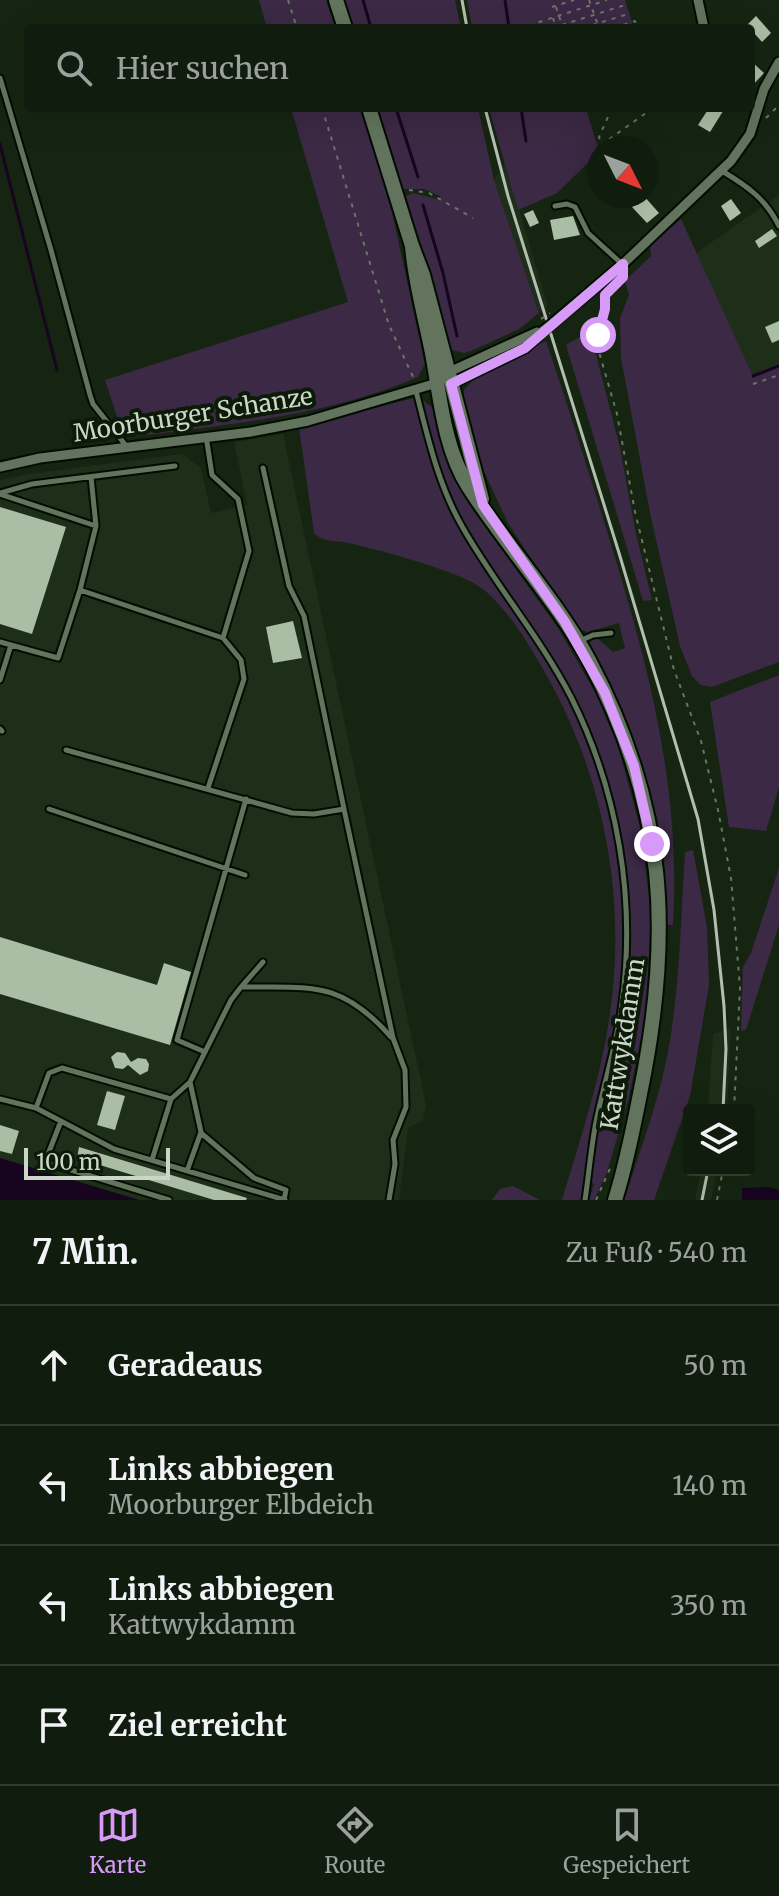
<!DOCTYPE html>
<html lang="de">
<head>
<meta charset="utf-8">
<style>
	body { margin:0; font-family:Merriweather,serif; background:#192517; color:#f1f3f6 }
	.controls { position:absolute; right:24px; bottom:24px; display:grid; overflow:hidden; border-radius:8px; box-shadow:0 8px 32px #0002 }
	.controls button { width:72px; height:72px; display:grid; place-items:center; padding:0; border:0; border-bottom:2px solid #303a2e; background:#101c0e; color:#f1f3f6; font:40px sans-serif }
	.compass { position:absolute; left:587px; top:136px; width:72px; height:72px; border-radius:50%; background:#101c0e; box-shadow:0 8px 32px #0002; rotate:132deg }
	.scale { position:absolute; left:24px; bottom:20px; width:146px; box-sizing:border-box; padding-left:8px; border:4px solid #cbd5c9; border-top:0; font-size:22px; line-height:28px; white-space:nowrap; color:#cbd5c9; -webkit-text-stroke:6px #0c1b08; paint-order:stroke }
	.stop { position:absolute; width:24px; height:24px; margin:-18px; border:6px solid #d89af8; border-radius:50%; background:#fff }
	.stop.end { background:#d89af8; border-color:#fff; box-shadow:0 2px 8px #0008 }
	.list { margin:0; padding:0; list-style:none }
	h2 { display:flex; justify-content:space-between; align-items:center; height:104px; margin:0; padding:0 32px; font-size:34px }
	h2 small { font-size:26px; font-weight:400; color:#9ca19e }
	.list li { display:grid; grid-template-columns:52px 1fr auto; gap:24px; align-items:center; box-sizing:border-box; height:120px; padding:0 32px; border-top:2px solid #303a2e }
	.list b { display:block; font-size:30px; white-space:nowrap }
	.list p { margin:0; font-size:26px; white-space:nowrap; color:#9ca19e }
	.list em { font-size:26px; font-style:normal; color:#9ca19e }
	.icon { flex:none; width:44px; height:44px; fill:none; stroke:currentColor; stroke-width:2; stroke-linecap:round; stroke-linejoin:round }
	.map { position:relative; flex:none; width:779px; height:1200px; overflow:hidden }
	.search { position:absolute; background:#101c0e; box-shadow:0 8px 32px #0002; left:24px; right:24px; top:24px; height:88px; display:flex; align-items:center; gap:20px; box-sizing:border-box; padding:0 28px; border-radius:8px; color:#9ca19e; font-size:30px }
	.sheet { height:584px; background:#101c0e }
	nav { display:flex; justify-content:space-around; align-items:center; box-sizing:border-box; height:112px; border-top:2px solid #303a2e; background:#101c0e; font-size:22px; color:#9ca19e }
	nav a { display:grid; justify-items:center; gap:4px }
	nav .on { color:#d89af8 }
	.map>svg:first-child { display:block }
	.built { fill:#1d2f18 }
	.green { fill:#3c2945 }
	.water { fill:#170520 }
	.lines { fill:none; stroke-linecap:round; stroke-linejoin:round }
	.stream { stroke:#170520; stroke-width:3 }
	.building { fill:#aabda5 }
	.lane-casing { stroke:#020d01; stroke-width:9 }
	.street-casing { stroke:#020d01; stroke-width:13 }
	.secondary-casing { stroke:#020d01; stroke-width:18 }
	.path { stroke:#697666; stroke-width:2; stroke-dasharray:4 6; stroke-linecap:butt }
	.lane { stroke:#62745d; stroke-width:5 }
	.street { stroke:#62745d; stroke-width:9 }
	.secondary { stroke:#62745d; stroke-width:14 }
	.rail { stroke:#b3beb1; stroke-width:3 }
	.street-bridge-casing { stroke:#020d01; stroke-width:13; stroke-linecap:butt }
	.path-bridge { stroke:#697666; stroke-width:2; stroke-dasharray:4 6; stroke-linecap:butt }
	.street-bridge { stroke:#62745d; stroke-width:9 }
	.route { stroke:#d89af8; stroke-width:10 }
	.labels { text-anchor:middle; stroke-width:8; stroke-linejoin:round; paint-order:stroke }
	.street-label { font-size:24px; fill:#cbd5c9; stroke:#0c1b08 }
</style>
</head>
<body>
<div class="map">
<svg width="779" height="1200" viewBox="0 0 779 1200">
	<rect width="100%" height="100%" fill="#162512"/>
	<path class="built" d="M505 164 548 306 539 313 494 180Z
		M779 195V366L753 376 696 253Z
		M283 434 426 1105 423 1120 408 1128 399 1200H139L0 1158V480L29 474 182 454 201 468 211 513 247 505 234 442Z
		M731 1028 727 1110H708L713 1034Z
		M701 1170H717L711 1200H695Z"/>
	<path class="green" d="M259 0H326L335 28H267Z
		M342 0H455L461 28H350Z
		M467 0H625L634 28H472Z
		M291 108H360L390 203 425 364 418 377C326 417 223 425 124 438L105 380 348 302Z
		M375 108H478L494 180 539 313 519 329 471 351 464 353 448 349 404 197 413 193 440 200V196L424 189H401Z
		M489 108H586L599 152 557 193 518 210Z
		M681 219 753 376 779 366V662L712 687 701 685 692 676 680 646 650 513 621 358 620 318 629 295 625 281 651 256 650 246Z
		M590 331 620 448 636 534 652 600 643 601 566 345Z
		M546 341C568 406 589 472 609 538 649 667 681 788 673 925H666L660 848 653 810 590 646 591 641 597 638 613 652 625 648 619 623 587 632 576 628 508 523 480 463 463 400 464 390 473 380Z
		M414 398 431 464 460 528 465 526C442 487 431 443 421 399L432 407 452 472 466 500 558 628 596 694 618 746 640 827 651 911 646 1014 628 1101 606 1175 594 1200H589L594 1184 591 1182 599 1126 595 1124 582 1200H562C581 1136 603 1072 611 1006 625 898 605 786 554 689 536 656 510 609 480 587 458 571 377 549 348 543 336 540 324 543 314 533L299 427Z
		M779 675V787L766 831 729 827 710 702Z
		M693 850 707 927 709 985 690 1096 654 1200H624C641 1148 661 1095 670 1041 680 978 681 915 685 852Z
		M779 868V925L746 1030 741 1031 743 967 751 953Z
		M513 1186 540 1200H492L500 1189Z"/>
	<path class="water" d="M0 1158 139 1200H0Z
		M769 1187 779 1190V1200H742V1188Z"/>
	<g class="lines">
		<path class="stream" d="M363 0 371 28
			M505 0 509 28
			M396 108 418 177
			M521 108 526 141
			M0 144 57 370
			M423 205 443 273 457 336
			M753 376 779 366"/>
	</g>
	<path class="building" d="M756 16 771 33 762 42 747 25Z
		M751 61 764 73 751 87Z
		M709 108H725L710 132 698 125Z
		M644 196 659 213 647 223 632 207Z
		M731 199 741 213 730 221 721 206Z
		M533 210 539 223 530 227 524 214Z
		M573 216 580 235 554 240 550 220Z
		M772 229 777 236 759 248 755 241Z
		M779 321V340L772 343 765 327Z
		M0 507 66 527 32 634 0 624Z
		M293 621 302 658 273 663 266 627Z
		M0 937 157 985 164 963 191 972 170 1045 0 994Z
		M117 1052 125 1053 131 1062 138 1058 146 1059 149 1064 148 1071 140 1075 128 1065 123 1069 115 1068 111 1057Z
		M107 1091 125 1096 115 1130 97 1125Z
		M0 1125 19 1131 12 1154 0 1151Z
		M79 1147 247 1198 246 1200H214L77 1158Z"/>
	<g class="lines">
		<g class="lane-casing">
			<path id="lane" d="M0 78 51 250 90 395 93 404 127 447
				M722 171C747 186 766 199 779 226
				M555 206 567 204 575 207 588 233 622 264
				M416 391C428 438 438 485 463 528 496 586 540 637 571 697 618 791 636 899 622 1003 617 1044 604 1082 596 1122 591 1147 589 1174 585 1200
				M91 477 96 526 80 590 223 638 249 551 238 499 212 475 206 436
				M0 493 32 484 175 466
				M0 494 96 526
				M582 640 593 635 611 633
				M0 642 58 658 80 590
				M0 680 11 645
				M0 729 2 731
				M66 750 292 813 314 814 344 809 304 616 289 586 263 468
				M208 788 244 679 241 660 223 638
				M49 809 245 875
				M344 809 393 1038 405 1070 406 1107 393 1140 395 1164 389 1200
				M242 986 263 962
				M205 1052 177 1040 246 799
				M190 1082 231 1000 241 987C311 988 340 979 391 1037
				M0 1099 36 1108 114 1149 285 1200
				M171 1099 190 1082 201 1132 187 1171
				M36 1108 49 1073 62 1068 171 1099 152 1160
				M61 1121 45 1162 169 1200
				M201 1133 254 1178 286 1190 284 1200"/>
		</g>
		<g class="street-casing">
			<path id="street" d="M698 0 704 28
				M553 323 623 264 731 161 750 134 764 89 779 62
				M449 372 537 332
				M451 384 525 348 544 330
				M0 467 40 458 251 432 308 421 437 383"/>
		</g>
		<g class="secondary-casing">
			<path id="secondary" d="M336 0 345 28
				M369 108 412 246 423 275 482 499
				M412 246C415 283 425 317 432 353 440 396 444 448 468 486 506 546 555 598 589 660 667 807 673 935 640 1094 633 1130 626 1165 615 1200"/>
		</g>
		<path class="path" d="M288 0 297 28
			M589 0 599 28
			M552 7 574 0
			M556 7 563 28
			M553 18 556 28
			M562 25 625 5
			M534 28 533 24 607 0
			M583 28 628 14
			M614 28 635 21 637 28
			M322 108 389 325 414 379
			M612 108 599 137 601 145 653 108
			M766 118 779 105
			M409 190 429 193 473 218
			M619 281 605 295V309L597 345 617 414 635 512 674 670 701 741 718 810 731 878 740 988 734 1110
			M753 384 779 375
			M596 1200 612 1164
			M717 1200 723 1170"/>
		<use href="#lane" class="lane"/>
		<use href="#street" class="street"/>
		<use href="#secondary" class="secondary"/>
		<path class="rail" d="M462 0 467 28
			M485 108 508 196 619 553 698 819 714 910 724 1006 726 1049 723 1110
			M702 1200 708 1170"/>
		<g class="street-bridge-casing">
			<path id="street-bridge" d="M544 330 553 323"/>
		</g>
		<path class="path-bridge" d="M541 319 550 313"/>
		<use href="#street-bridge" class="street-bridge"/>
	</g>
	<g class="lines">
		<path class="route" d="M598 335 605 309V295L623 277V264L525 348 451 384 483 505 565 622 605 693 634 766 652 844"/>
	</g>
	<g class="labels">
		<g class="street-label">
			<text transform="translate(193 415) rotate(-9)" y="8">Moorburger Schanze</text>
			<text transform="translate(623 1044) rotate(-81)" y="8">Kattwykdamm</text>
		</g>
	</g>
</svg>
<div class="controls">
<button><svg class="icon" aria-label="layers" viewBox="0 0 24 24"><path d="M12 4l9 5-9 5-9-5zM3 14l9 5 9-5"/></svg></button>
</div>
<svg class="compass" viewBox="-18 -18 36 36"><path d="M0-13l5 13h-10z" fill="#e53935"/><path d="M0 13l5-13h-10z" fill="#9ca19e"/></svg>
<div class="scale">100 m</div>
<div class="stop" style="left:598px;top:335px"></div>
<div class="stop end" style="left:652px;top:844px"></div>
<div class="search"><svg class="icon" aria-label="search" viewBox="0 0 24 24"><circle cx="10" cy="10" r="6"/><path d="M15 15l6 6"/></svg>Hier suchen</div>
</div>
<section class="sheet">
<h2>7 Min.<small>Zu Fuß · 540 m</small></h2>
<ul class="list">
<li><svg class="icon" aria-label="ahead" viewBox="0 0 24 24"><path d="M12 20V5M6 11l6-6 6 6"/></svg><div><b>Geradeaus</b></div><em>50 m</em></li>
<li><svg class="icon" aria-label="left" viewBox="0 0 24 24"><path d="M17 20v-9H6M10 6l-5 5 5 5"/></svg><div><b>Links abbiegen</b><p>Moorburger Elbdeich</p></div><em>140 m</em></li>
<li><svg class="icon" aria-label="left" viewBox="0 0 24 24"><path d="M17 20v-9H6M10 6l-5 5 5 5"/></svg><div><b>Links abbiegen</b><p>Kattwykdamm</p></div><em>350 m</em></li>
<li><svg class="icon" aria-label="arrive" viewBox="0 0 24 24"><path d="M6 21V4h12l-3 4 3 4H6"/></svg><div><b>Ziel erreicht</b></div></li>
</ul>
</section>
<nav>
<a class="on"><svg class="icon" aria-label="map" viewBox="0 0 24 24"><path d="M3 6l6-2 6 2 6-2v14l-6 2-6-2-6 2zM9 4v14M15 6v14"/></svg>Karte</a>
<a><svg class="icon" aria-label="directions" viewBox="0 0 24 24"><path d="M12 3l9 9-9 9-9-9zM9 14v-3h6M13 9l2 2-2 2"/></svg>Route</a>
<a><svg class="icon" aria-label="saved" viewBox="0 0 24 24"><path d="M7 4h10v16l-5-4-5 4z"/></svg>Gespeichert</a>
</nav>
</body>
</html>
